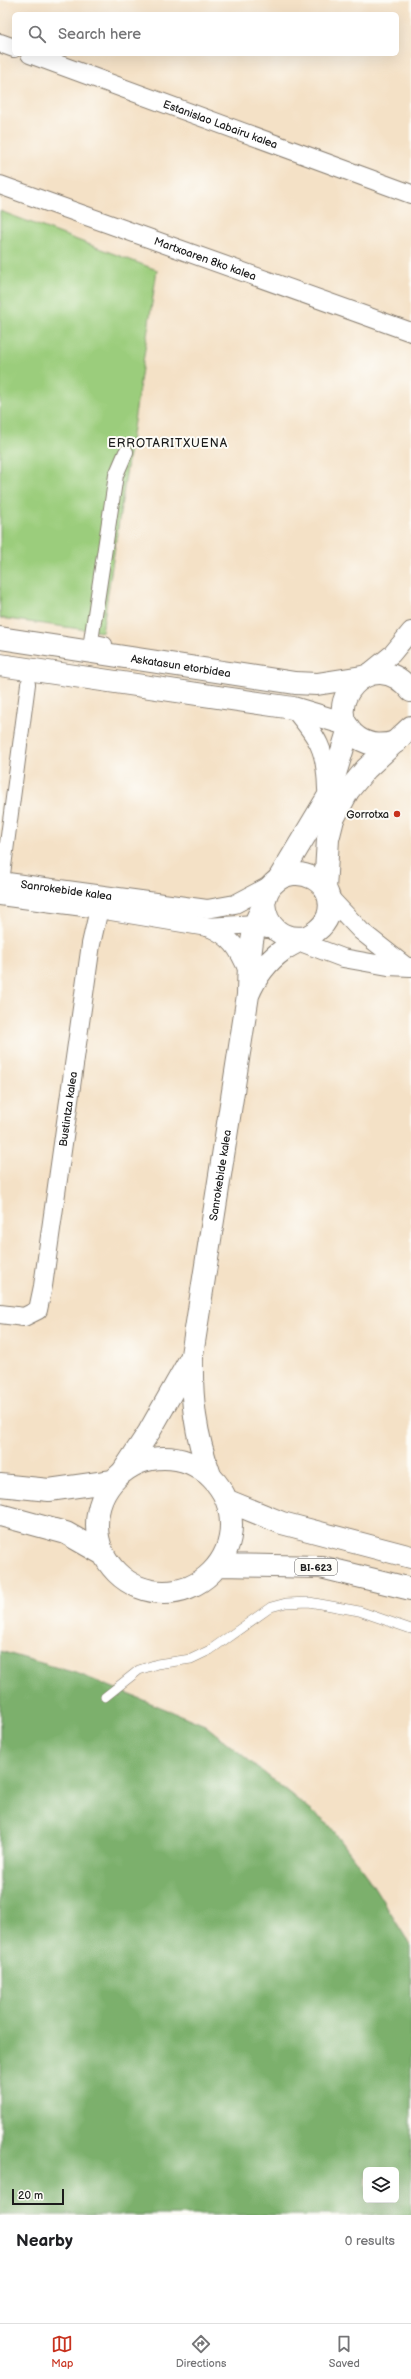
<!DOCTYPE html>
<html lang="en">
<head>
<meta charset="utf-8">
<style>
	body { margin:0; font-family:"Balsamiq Sans",sans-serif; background:#f6f6f6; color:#202124 }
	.controls { position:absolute; right:12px; bottom:12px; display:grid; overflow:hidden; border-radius:6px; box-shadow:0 4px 16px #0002 }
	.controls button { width:36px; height:36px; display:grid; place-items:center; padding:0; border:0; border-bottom:1px solid #e0e0e0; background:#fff; color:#202124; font:20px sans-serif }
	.scale { position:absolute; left:12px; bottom:10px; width:52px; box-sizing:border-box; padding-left:4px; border:2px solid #1c1c1c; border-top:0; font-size:11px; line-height:14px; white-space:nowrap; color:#1c1c1c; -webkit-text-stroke:3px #fdfcf7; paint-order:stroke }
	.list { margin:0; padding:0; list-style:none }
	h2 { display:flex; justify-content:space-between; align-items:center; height:52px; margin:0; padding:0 16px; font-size:17px }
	h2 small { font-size:13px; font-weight:400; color:#757577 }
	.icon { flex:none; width:22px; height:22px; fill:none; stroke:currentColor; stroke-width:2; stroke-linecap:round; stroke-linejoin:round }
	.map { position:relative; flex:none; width:411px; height:2215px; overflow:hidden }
	.search { position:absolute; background:#fff; box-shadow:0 4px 16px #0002; left:12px; right:12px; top:12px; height:44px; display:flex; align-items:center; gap:10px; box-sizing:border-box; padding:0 14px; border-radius:6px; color:#757577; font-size:15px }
	.sheet { height:108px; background:#fff }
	nav { display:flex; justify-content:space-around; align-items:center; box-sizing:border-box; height:56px; border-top:1px solid #e0e0e0; background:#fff; font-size:11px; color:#757577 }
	nav a { display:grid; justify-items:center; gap:2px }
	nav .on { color:#c8321e }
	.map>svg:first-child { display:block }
	.green { fill:#9bcd7c; stroke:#5c744c }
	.forest { fill:#7cb06c; stroke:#4c6644; fill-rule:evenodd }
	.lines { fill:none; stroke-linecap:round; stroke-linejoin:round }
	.service-casing { stroke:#887e71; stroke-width:10 }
	.pedestrian-casing { stroke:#887e71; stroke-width:16 }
	.minor-casing { stroke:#887e71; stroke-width:20 }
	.tertiary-casing { stroke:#887e71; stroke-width:24 }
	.secondary-casing { stroke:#887e71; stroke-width:24 }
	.primary-casing { stroke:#887e71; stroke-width:24 }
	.service { stroke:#fff; stroke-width:9 }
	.pedestrian { stroke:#fff; stroke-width:14 }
	.minor { stroke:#fff; stroke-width:18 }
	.tertiary { stroke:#fff; stroke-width:22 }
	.secondary { stroke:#fff; stroke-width:22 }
	.primary { stroke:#fff; stroke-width:22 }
	.poi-dot { fill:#c8321e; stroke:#fdfcf7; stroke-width:1.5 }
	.labels { text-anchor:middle; stroke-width:4; stroke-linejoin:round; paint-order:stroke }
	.shield { fill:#fdfcf7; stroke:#605f5e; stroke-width:1 }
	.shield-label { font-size:10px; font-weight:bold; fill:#1c1c1c }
	.street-label { font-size:11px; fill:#1c1c1c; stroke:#fdfcf7 }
	.poi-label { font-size:11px; fill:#1c1c1c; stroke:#fdfcf7; text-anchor:end }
	.neighbourhood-label { font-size:12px; letter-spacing:1px; fill:#1c1c1c; stroke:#fdfcf7 }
</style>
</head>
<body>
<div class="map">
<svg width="411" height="2215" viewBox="0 0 411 2215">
	<rect width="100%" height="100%" fill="#fdfcf7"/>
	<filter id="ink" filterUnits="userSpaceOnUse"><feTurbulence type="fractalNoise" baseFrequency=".025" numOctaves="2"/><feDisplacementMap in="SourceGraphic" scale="8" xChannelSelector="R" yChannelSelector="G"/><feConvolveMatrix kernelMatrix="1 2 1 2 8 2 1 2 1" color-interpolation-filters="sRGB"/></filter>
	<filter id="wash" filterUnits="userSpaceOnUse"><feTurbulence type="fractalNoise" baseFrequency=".012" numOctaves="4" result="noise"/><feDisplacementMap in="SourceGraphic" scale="16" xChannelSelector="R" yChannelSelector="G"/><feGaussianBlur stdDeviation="0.9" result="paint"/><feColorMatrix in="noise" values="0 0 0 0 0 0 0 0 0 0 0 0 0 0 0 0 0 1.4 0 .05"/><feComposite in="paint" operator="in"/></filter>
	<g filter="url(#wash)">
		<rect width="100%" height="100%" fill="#f4e1c6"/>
		<path class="green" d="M0 211 157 270 102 632 0 618Z"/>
		<path class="forest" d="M0 1651 79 1674 205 1725 330 1826 368 1877 411 1946V2215H0ZM366 2170H396V2200H366Z"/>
	</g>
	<g filter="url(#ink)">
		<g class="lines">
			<g class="service-casing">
				<path id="service" d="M105 1697 139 1670 157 1664 191 1659 210 1650 271 1607 286 1603 309 1602 359 1611 411 1629"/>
			</g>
			<g class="pedestrian-casing">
				<path id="pedestrian" d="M105 644 91 641 116 475 126 452
					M3 874 28 684"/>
			</g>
			<g class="minor-casing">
				<g id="minor">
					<path d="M0 43 14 48"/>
					<path id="s1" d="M30 54 411 194"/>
					<path id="s2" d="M0 185 411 332"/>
					<path d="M366 675 392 654 411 631"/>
					<path d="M293 708C318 738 326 748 327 789"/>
					<path id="s3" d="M0 881 207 909 235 904 271 885"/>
					<path d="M0 896 99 909 207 927 255 924 267 929"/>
					<path d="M328 896 361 931 404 965"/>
					<path d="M208 927C231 936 239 949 248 971"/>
					<path d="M290 938 343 958 388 966 411 967"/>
					<path id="s4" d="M0 1314 24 1317 38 1310 43 1286 91 944 99 909"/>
				</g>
			</g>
			<g class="tertiary-casing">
				<g id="tertiary">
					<path id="s5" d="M0 638 295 683 317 684 362 677"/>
					<path d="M0 665 293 708 346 724"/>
					<path d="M396 742C382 746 371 746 358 738 315 710 372 640 411 691"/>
					<path d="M280 877 328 797 349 728"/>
					<path d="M325 889 328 839 333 819 348 791 366 769 411 727"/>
				</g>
			</g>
			<g class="secondary-casing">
				<g id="secondary">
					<path d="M264 903C266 928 283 941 307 937"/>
					<path d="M124 1470 149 1432 191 1358"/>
					<path id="s6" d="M210 1475C195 1434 191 1398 192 1355L248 995C248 972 250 948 255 925 257 917 262 910 264 903 266 896 267 889 273 884 296 860 339 882 328 916 321 935 298 939 283 950 266 962 256 976 248 995"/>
				</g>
			</g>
			<g class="primary-casing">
				<path id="primary" d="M97 1525a67 67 0 1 1 134 0a67 67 0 1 1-134 0Z
					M0 1485 49 1490 113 1481
					M228 1501 282 1523 411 1557
					M0 1515 66 1533 103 1554
					M219 1565 321 1567 411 1589"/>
			</g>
			<use href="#service" class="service"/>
			<use href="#pedestrian" class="pedestrian"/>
			<use href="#minor" class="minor"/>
			<use href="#tertiary" class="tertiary"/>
			<use href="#secondary" class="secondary"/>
			<use href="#primary" class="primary"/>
		</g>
	</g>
	<circle class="poi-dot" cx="397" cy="814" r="4"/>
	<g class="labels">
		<rect class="shield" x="295" y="1559" width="42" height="16" rx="3"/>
		<g class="shield-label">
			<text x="316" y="1571">BI-623</text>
		</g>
		<g class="street-label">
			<text dy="4" stroke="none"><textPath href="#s1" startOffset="203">Estanislao Labairu kalea</textPath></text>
			<text dy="4" stroke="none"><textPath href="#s2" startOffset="218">Martxoaren 8ko kalea</textPath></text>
			<text dy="4" stroke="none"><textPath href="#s5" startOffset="183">Askatasun etorbidea</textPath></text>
			<text dy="4" stroke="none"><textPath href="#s3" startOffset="67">Sanrokebide kalea</textPath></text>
			<text dy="4" stroke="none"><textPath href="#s4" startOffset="243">Bustintza kalea</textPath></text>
			<text dy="4" stroke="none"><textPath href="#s6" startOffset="304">Sanrokebide kalea</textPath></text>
		</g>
		<g class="poi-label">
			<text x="389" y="818">Gorrotxa</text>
		</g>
		<g class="neighbourhood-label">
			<text x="168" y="447">ERROTARITXUENA</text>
		</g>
	</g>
</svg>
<div class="controls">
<button><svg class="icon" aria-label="layers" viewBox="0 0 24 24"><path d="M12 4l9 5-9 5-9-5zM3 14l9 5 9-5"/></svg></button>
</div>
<div class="scale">20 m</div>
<div class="search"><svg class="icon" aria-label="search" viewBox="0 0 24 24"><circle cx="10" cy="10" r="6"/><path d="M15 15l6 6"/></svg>Search here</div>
</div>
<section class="sheet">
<h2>Nearby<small>0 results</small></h2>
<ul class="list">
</ul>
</section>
<nav>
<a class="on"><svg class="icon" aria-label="map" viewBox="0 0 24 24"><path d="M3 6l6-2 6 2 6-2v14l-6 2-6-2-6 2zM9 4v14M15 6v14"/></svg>Map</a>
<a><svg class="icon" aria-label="directions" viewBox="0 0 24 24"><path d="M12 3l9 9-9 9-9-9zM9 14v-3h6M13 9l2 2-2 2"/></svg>Directions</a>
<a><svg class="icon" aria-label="saved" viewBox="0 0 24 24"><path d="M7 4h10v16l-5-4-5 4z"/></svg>Saved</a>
</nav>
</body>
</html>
